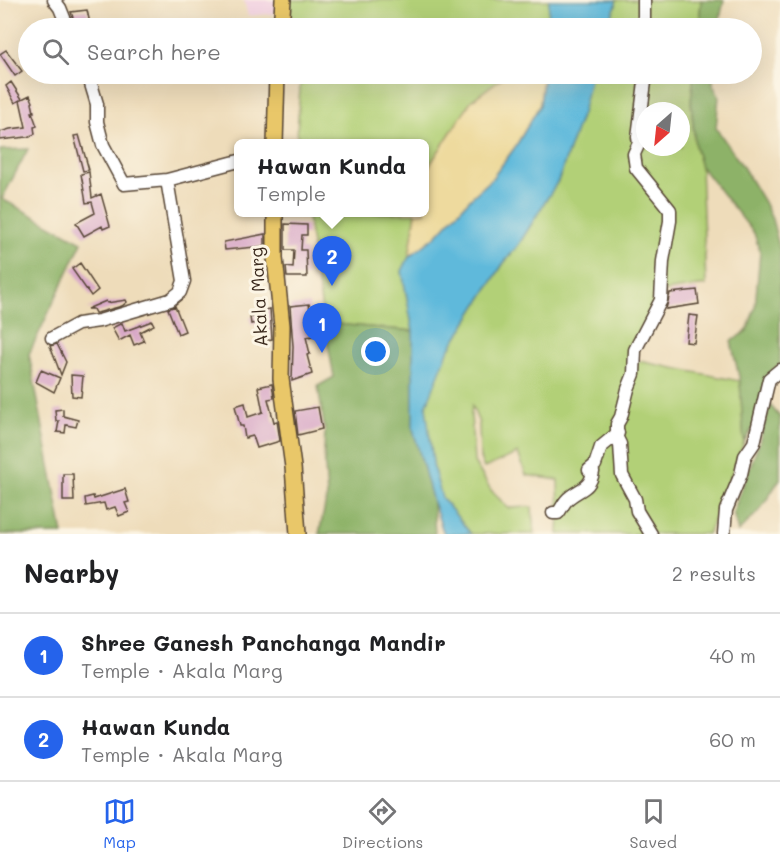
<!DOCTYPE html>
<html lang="en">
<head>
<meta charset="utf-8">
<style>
	body { margin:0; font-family:Mali,sans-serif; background:#f6f6f6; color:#202124 }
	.compass { position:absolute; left:636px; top:102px; width:54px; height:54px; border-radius:50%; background:#fff; box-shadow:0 6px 24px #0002; rotate:207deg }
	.you { position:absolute; left:376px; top:352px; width:21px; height:21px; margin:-15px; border:4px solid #fff; border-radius:50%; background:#1a73e8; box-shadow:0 0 0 9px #1a73e833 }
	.badge { display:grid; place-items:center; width:39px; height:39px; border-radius:50%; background:#2563eb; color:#fff; font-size:20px; font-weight:700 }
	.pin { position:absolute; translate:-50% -50px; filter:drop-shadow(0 2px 3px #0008) }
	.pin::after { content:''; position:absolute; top:32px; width:21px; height:18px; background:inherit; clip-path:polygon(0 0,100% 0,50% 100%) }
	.popup { position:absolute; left:234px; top:139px; width:195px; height:78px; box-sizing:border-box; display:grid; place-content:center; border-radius:9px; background:#fff; filter:drop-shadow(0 2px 4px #0005); font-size:20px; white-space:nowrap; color:#757577 }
	.popup b { font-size:22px; color:#202124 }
	.popup::after { content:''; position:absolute; left:50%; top:100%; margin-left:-12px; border:12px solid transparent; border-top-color:#fff }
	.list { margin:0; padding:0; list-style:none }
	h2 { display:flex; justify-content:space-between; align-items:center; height:78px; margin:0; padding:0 24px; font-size:26px }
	h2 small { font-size:20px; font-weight:400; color:#757577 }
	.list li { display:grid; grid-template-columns:39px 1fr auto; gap:18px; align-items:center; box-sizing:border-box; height:84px; padding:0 24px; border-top:2px solid #e0e0e0 }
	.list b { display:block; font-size:22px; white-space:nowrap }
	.list p { margin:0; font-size:20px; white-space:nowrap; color:#757577 }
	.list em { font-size:20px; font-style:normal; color:#757577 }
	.icon { flex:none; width:33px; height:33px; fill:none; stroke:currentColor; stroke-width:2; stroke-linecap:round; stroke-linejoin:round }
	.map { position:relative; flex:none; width:780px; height:534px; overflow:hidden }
	.search { position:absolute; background:#fff; box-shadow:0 6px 24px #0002; left:18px; right:18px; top:18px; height:66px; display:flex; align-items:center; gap:15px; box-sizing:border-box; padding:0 21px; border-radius:33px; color:#757577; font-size:22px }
	.sheet { height:246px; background:#fff }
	nav { display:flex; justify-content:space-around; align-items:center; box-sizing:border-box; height:84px; border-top:2px solid #e0e0e0; background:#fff; font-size:16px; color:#757577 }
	nav a { display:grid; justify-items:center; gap:3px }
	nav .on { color:#2563eb }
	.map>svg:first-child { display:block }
	.built { fill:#f2cfe2 }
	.green { fill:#b2d077; stroke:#767d4a; stroke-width:1.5; fill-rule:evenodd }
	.forest { fill:#8db268; stroke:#646e43; stroke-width:1.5 }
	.sand { fill:#eeda9e; stroke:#94825e; stroke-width:1.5 }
	.water { fill:#5eb9db; stroke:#4c727c; stroke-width:1.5 }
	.building { fill:#d8a8c7 }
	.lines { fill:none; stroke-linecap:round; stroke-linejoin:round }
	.minor-casing { stroke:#564535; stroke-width:15 }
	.major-casing { stroke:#564535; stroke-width:18 }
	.minor { stroke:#fff; stroke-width:12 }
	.major { stroke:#e9c769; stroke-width:15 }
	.labels { text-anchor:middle; stroke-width:6; stroke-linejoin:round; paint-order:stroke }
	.street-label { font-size:18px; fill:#3b2a1e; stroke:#fcf5e5 }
</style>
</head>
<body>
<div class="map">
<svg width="780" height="534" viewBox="0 0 780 534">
	<rect width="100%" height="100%" fill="#fcf5e5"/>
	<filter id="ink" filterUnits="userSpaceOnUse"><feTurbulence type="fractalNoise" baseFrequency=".0167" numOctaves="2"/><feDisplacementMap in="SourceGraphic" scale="12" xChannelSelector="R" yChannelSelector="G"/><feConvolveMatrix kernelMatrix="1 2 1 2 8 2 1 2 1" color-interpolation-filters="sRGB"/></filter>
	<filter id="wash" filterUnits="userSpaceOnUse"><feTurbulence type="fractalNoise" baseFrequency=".008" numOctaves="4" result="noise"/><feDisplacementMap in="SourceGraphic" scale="24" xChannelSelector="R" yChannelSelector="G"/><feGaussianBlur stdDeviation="1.35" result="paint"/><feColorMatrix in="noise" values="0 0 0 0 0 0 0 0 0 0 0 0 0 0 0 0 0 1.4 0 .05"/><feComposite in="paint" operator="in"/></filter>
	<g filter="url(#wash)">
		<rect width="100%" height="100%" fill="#eedcba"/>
		<path class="built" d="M244 0H281V13L248 16Z"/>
		<path class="green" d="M286 0H549L548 28H284Z
			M616 0H701L699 28H607L616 5Z
			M301 74H507L471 101 429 166 425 176V144H298L297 132Z
			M591 74H694L691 101 695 146 701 167 706 285 658 292 633 360 740 381 744 442 708 534H558L559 516 558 480 526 475 518 453 484 468 480 458 479 423 472 406 471 414 474 462 491 490 508 508 532 507 534 534H471L442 498 434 470 425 407 448 351 503 264 519 244 558 181 582 113ZM645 111H681V147H645Z
			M307 213H416L409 257 402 271 413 331 324 323Z"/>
		<path class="forest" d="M701 0H724L718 28H699Z
			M694 74H713V85L719 96 716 128 743 167 764 202 772 219 780 250V364L767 375 754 426 744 442 740 381 731 341 747 331 755 308 760 252 754 233 701 167 695 146 691 101Z
			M28 149 2 199 82 242 29 354 63 534H0V150Z
			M324 323 413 331V429L433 502 435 534H319L327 496 324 451 325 432 318 386 334 377Z
			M770 405 780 417V479L760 510 738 532 733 512 759 443Z"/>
		<path class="sand" d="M507 74H543L540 105 516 146 491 180 471 198 436 236 409 257 416 213 425 212V176L429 166 471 101Z"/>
		<path class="water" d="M549 0H616V5L607 28H548Z
			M544 74H591L582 113 558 181 519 244 503 264 448 351 426 407 434 470 442 498 471 534H444L433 502 413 429V331L402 271 409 257 436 236 471 198 491 180 516 146 540 105Z"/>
		<g id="blocks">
			<path class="building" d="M87 10 91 28H80L78 22 75 23 71 12Z
				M6 50 22 71 15 76 0 54Z
				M11 82 22 99 30 95 33 102 32 103 34 112H32L37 126 34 127 35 134 27 137 0 140V132L10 129 26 127 20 100 15 103 6 86Z
				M79 135 89 170 83 171 74 136Z
				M89 172 92 198 101 194 110 226 103 229 102 226 84 236 76 223 95 213 92 202 86 203 83 185 81 174Z
				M285 224 307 225V235H302L301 250H306L307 277H287L286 267 293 268 294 250H285Z
				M265 234V246L225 250 224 242Z
				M80 263 98 290 91 296 72 269Z
				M697 290 699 304 666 309 670 293Z
				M126 300 127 302 122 306 97 313H95L93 309H87L106 301 107 303Z
				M309 304 312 320 322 319 323 335 306 337 310 354 307 355 312 374 292 381 293 346 290 306Z
				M175 306 185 331 178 334 168 309Z
				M270 309 272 339 260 341 256 323 251 324 250 317H255L254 312Z
				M689 315 698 316 694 343 686 342Z
				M152 321 154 325 140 332 144 341 134 345 130 335 119 341 112 328 122 323 125 331Z
				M57 344 66 362 61 375 50 346Z
				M41 370 60 378 54 392 36 382Z
				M71 375 83 376 81 397 72 396Z
				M272 384 274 398 268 399 274 422 277 421 280 441 257 448 253 436 245 438 243 426H240L235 406 245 403 248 417 263 412 258 387Z
				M318 407 322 429 298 435 295 411Z
				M63 409V416L78 420 76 427 66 425 65 433 57 432 59 421H56L55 410Z
				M63 474H73L74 501H63Z
				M125 489 129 502 125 503 129 512 119 516 115 507 106 510 104 503 86 506 85 498 93 496 94 499Z"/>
		</g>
	</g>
	<g filter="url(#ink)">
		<use href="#blocks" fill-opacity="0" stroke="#564535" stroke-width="1.5"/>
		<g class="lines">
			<g class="minor-casing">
				<path id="minor" d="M54 0 60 8 68 28
					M644 0V28
					M88 74 97 104V122L103 145 124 184 167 180 239 161
					M646 74 638 137 639 143 634 154 636 168 670 210V221L663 261 661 300 635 350 634 374 628 389 621 417 617 424V438L620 444 622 475 635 499 637 511 651 534
					M52 338 78 324 99 321 170 300 180 292 184 281 167 180
					M553 513H558C562 508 564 501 570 497 581 488 590 489 593 472L589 470 595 465 601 447 618 433
					M724 534 726 510 741 474 745 456 754 443 769 379 780 370"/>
			</g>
			<g class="major-casing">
				<path id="major" d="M281 28 283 0
					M275 144 277 74
					M275 212V258L282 326 281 379 293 467 298 534"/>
			</g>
			<use href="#minor" class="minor"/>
			<use href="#major" class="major"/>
		</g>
	</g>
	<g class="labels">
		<g class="street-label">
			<text transform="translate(259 297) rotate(-93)" y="6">Akala Marg</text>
		</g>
	</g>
</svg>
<svg class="compass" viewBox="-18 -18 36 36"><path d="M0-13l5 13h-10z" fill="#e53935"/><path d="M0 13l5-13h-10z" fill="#757577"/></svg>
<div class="you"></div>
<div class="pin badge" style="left:322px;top:353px">1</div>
<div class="pin badge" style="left:332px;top:286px">2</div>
<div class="popup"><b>Hawan Kunda</b>Temple</div>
<div class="search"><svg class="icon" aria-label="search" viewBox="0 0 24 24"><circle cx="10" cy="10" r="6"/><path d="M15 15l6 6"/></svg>Search here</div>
</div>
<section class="sheet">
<h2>Nearby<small>2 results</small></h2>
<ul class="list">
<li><span class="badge">1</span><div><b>Shree Ganesh Panchanga Mandir</b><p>Temple · Akala Marg</p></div><em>40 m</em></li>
<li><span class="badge">2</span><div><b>Hawan Kunda</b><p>Temple · Akala Marg</p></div><em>60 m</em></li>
</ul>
</section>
<nav>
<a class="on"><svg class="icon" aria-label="map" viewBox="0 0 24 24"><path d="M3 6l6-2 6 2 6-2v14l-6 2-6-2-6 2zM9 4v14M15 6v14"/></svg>Map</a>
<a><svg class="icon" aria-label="directions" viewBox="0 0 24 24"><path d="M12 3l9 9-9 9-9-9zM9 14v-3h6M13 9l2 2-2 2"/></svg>Directions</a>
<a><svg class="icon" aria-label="saved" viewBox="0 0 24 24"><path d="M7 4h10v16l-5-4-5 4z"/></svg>Saved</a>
</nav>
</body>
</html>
